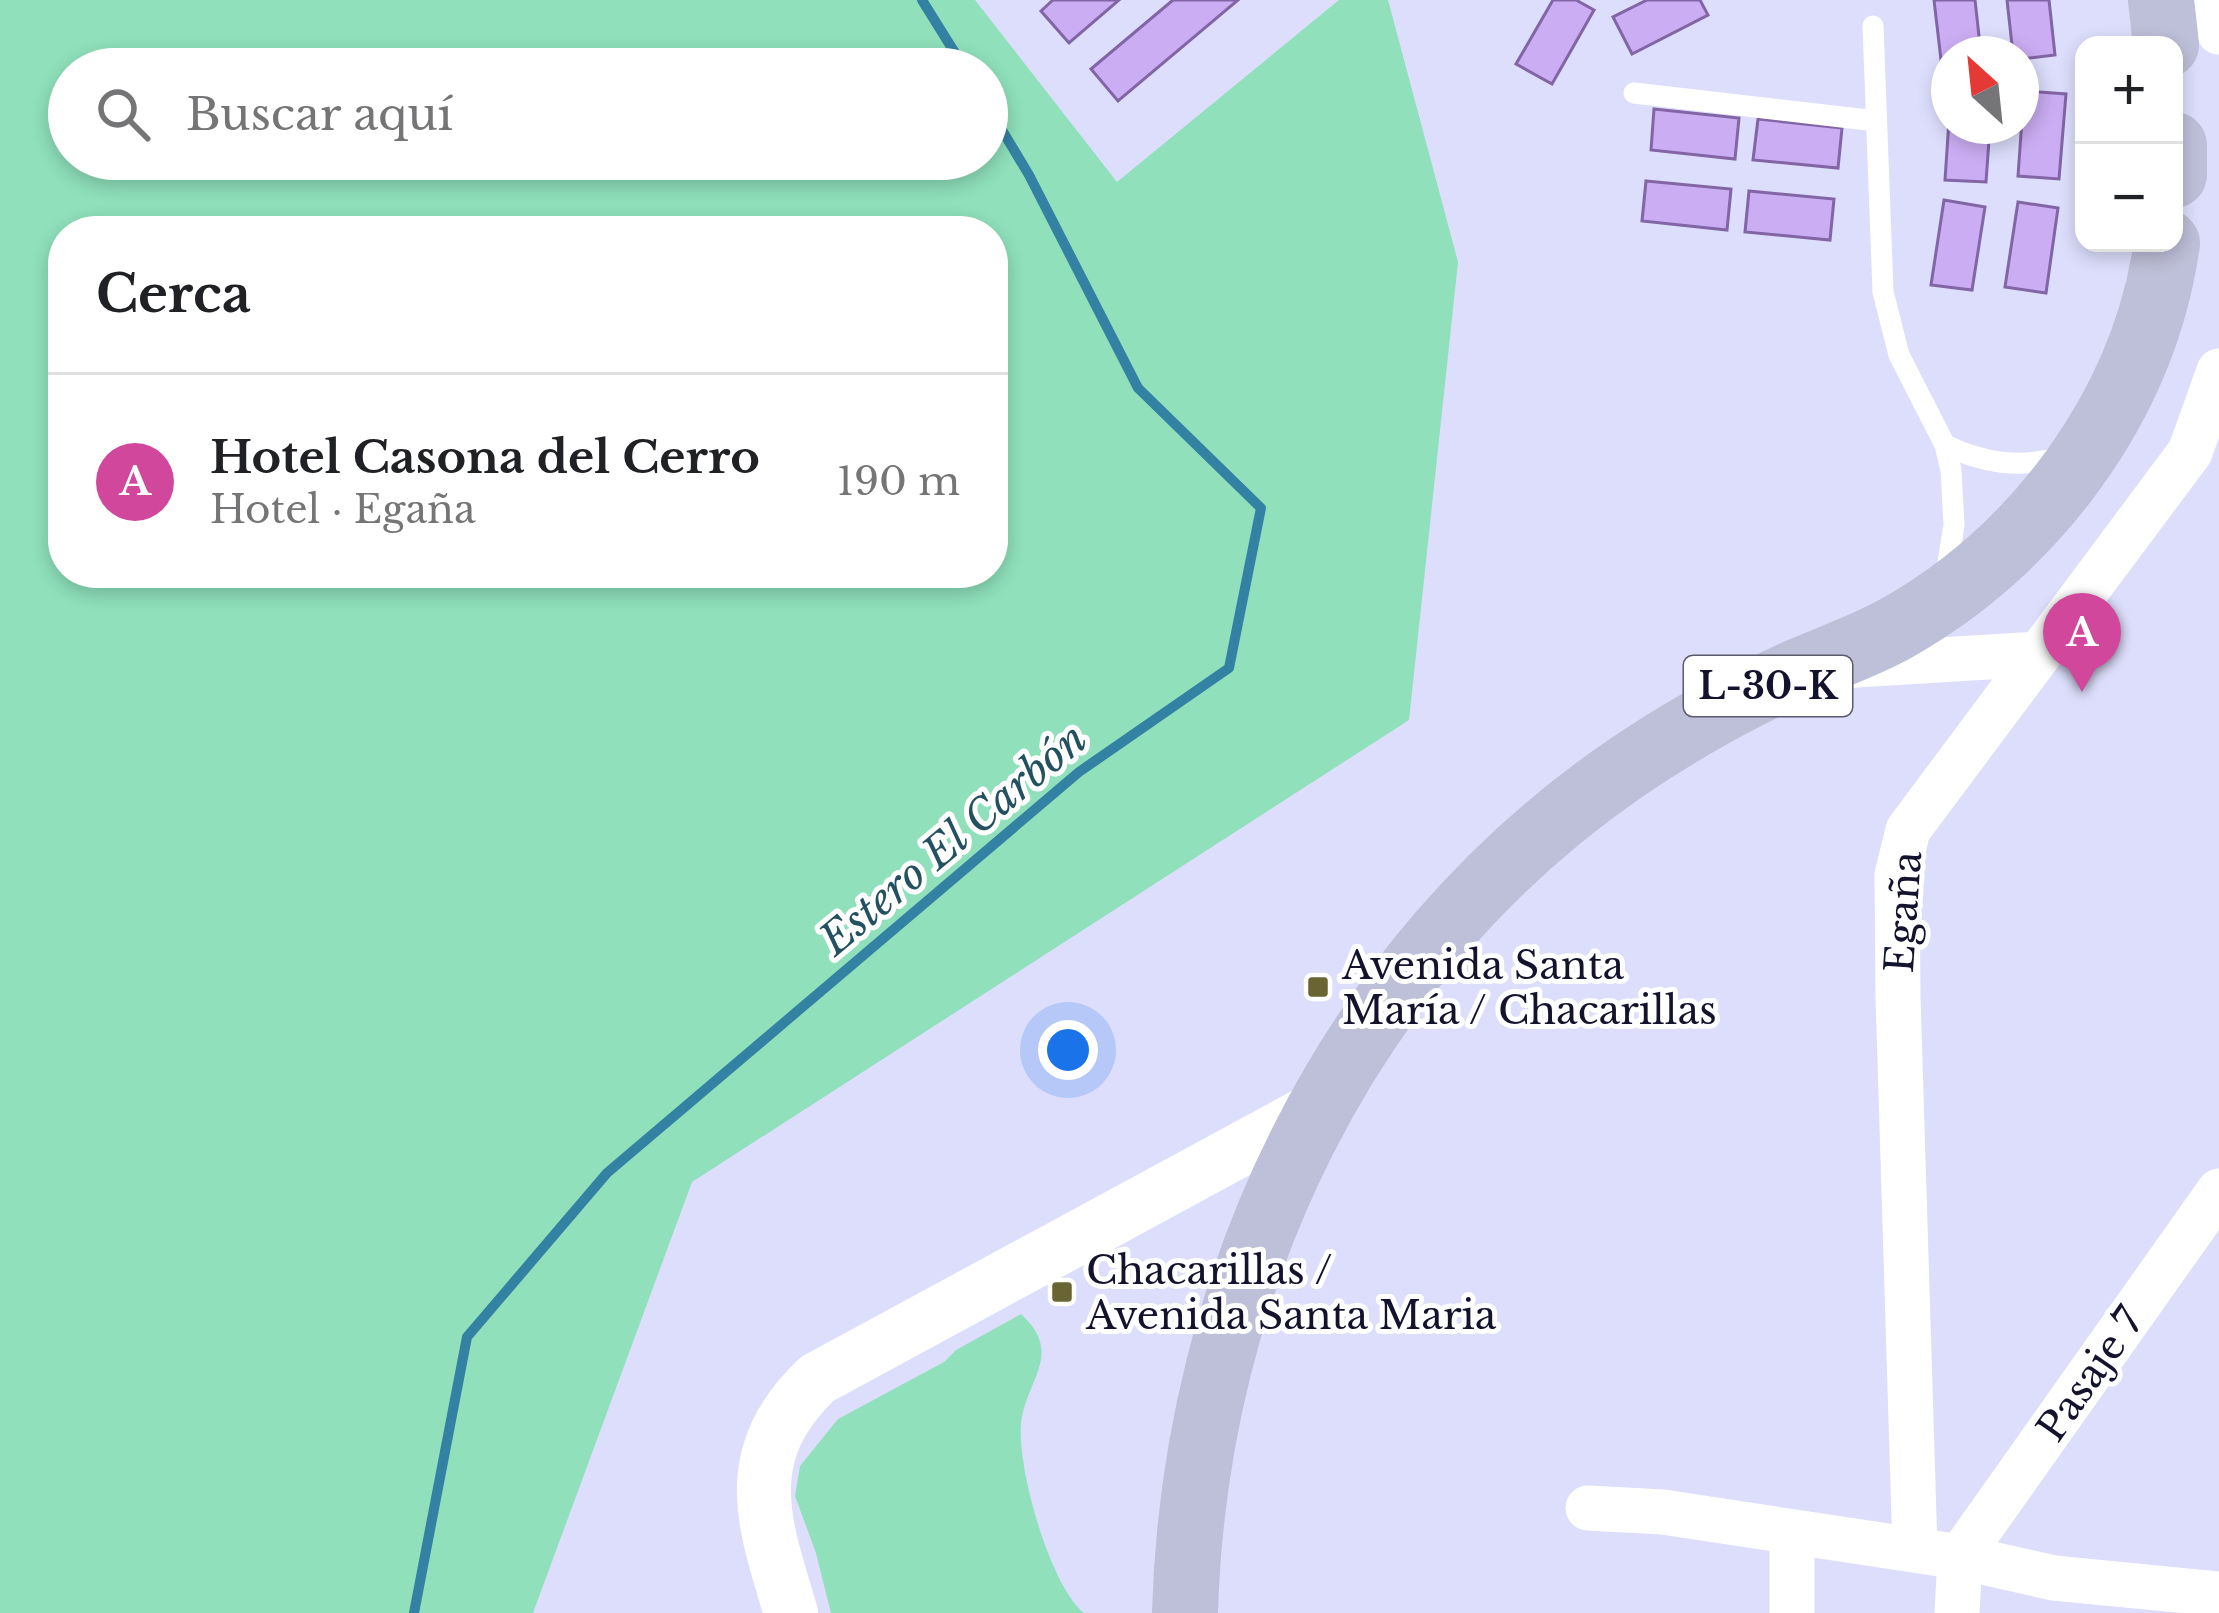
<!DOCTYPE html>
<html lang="es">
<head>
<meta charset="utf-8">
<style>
	body { margin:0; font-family:"Libre Baskerville",serif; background:#f6f6f6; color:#202124 }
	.controls { position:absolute; right:36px; top:36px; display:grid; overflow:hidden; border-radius:24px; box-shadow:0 6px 18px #0003 }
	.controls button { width:108px; height:108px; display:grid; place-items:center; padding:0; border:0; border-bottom:3px solid #e0e0e0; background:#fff; color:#202124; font:60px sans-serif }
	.compass { position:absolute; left:1931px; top:36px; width:108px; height:108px; border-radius:50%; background:#fff; box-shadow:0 6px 18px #0003; rotate:333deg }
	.you { position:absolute; left:1068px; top:1050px; width:42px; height:42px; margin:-30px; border:9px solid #fff; border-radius:50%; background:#1a73e8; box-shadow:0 0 0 18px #1a73e833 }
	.badge { display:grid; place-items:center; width:78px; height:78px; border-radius:50%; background:#696431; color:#fff; font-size:39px; font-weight:700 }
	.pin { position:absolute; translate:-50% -99px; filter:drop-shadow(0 3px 6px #0008) }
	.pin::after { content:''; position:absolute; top:63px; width:42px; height:36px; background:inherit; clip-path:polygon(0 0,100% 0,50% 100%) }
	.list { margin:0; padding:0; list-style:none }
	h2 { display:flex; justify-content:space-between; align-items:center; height:156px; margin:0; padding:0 48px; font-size:51px }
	h2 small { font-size:39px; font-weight:400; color:#757577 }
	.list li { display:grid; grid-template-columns:78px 1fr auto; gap:36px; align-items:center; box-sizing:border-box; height:216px; padding:0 48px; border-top:3px solid #e0e0e0 }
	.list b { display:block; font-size:45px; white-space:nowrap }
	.list p { margin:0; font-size:39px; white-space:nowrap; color:#757577 }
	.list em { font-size:39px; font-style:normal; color:#757577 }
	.icon { flex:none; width:66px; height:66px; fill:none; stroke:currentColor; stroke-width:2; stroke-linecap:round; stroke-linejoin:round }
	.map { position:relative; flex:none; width:2219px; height:1613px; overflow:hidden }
	.search { position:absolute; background:#fff; box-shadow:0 6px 18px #0003; left:48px; top:48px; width:960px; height:132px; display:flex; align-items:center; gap:30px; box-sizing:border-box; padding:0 42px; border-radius:66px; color:#757577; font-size:45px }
	.panel { position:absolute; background:#fff; box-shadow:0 6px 18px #0003; left:48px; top:216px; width:960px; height:372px; border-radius:48px }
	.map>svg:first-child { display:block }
	.green { fill:#8fe0bb; fill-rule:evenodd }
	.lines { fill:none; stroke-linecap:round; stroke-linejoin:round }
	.stream { stroke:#3482a3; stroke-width:10 }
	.building { fill:#cbadf3; stroke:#8265a5; stroke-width:3 }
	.service { stroke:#fff; stroke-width:21 }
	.minor { stroke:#fff; stroke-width:45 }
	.tertiary { stroke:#fff; stroke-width:54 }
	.primary { stroke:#bebfd8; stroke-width:66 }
	.poi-dot { fill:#696431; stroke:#fff; stroke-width:4.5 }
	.labels { text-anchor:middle; stroke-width:10; stroke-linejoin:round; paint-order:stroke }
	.shield { fill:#fff; stroke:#5a5a6c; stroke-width:3 }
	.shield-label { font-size:36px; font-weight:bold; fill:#14132d }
	.street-label { font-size:39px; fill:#14132d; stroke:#fff }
	.poi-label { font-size:39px; fill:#14132d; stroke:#fff; text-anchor:start }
	.water-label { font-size:42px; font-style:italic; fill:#235161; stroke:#fff }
</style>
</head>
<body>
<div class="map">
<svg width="2219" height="1613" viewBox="0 0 2219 1613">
	<rect width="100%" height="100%" fill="#dddefc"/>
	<path class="green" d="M0 0H975L1117 182 1339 0H1388L1458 262 1409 720 692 1182 533 1613H0ZM69 69H987V159H69ZM63 231H993V573H63Z
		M1021 1314C1065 1354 1025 1381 1021 1424 1017 1468 1050 1586 1084 1613H831L816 1553 795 1496 800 1466 838 1419 944 1362 956 1350Z"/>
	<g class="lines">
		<path class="stream" d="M922 0 965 69
			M414 1613 467 1337 607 1173 1079 772 1229 668 1261 508 1138 388 1029 175 987 105"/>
	</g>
	<path class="building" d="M1053 0H1119L1069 43 1041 11Z
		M1173 0H1238L1118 101 1091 69Z
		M1553 0H1576L1594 10 1552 84 1516 64Z
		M1647 0H1700L1708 15 1632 54 1613 17Z
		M1934 0H1975L1981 54H1949V76L1943 77Z
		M2007 0H2049L2055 55 2021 59V54H2013Z
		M2024 91 2066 94 2059 179 2018 176Z
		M1654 109 1739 118 1735 159 1651 150Z
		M1758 119 1842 128 1838 168 1753 160Z
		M1949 120V126H1990L1986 182 1945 180Z
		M1646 181 1731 189 1727 230 1642 221Z
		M1749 191 1834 199 1830 240 1745 232Z
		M1944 200 1985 207 1972 290 1931 285Z
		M2018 202 2058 208 2046 293 2005 287Z"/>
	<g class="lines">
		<path class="service" d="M1873 26 1883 292 1899 355 1945 445 1951 470 1954 525 1946 575
			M1634 93 1876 121
			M1945 445C1983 463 2019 469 2060 457"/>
		<path class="minor" d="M2209 0 2219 32
			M1839 666 2039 654
			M1588 1508 1663 1512 1960 1557 2054 1578 2219 1594
			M1915 1550 1898 996 1897 875 1908 830 2190 452 2219 371
			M1792 1613V1534
			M1957 1613 1960 1557 2219 1191"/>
		<path class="tertiary" d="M791 1613C763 1520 738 1455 817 1379L1317 1108"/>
		<path class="primary" d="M2161 0 2166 45
			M2174 145V175
			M1185 1613C1194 1282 1347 960 1623 770 1680 731 1741 697 1804 669 1835 656 1866 645 1895 629 2036 550 2144 405 2167 243"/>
	</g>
	<g class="poi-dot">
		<rect x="1306" y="975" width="24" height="24" rx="6"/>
		<rect x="1050" y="1280" width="24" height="24" rx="6"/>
	</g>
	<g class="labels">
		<rect class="shield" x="1684" y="656" width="168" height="60" rx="9"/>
		<g class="shield-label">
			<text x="1768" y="699">L-30-K</text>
		</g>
		<g class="street-label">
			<text transform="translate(1903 912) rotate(-86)" y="14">Egaña</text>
			<text transform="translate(2090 1374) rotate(-55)" y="14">Pasaje 7</text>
		</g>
		<g class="poi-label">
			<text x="1342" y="979">Avenida Santa<tspan x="1342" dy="45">María / Chacarillas</tspan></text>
			<text x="1086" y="1284">Chacarillas /<tspan x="1086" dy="45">Avenida Santa Maria</tspan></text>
		</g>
		<g class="water-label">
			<text transform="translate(953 839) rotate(-40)" y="15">Estero El Carbón</text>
		</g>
	</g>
</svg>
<div class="controls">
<button>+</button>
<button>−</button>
</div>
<svg class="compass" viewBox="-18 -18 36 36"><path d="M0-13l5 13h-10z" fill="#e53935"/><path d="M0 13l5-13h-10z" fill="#757577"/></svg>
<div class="you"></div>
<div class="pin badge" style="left:2082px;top:692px;background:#d1479c">A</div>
<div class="search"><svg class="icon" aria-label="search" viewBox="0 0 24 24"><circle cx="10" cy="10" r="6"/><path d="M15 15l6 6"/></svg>Buscar aquí</div>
<section class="panel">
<h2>Cerca<small></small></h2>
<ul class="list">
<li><span class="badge" style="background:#d1479c">A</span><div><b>Hotel Casona del Cerro</b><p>Hotel · Egaña</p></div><em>190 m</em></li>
</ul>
</section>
</div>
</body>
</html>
